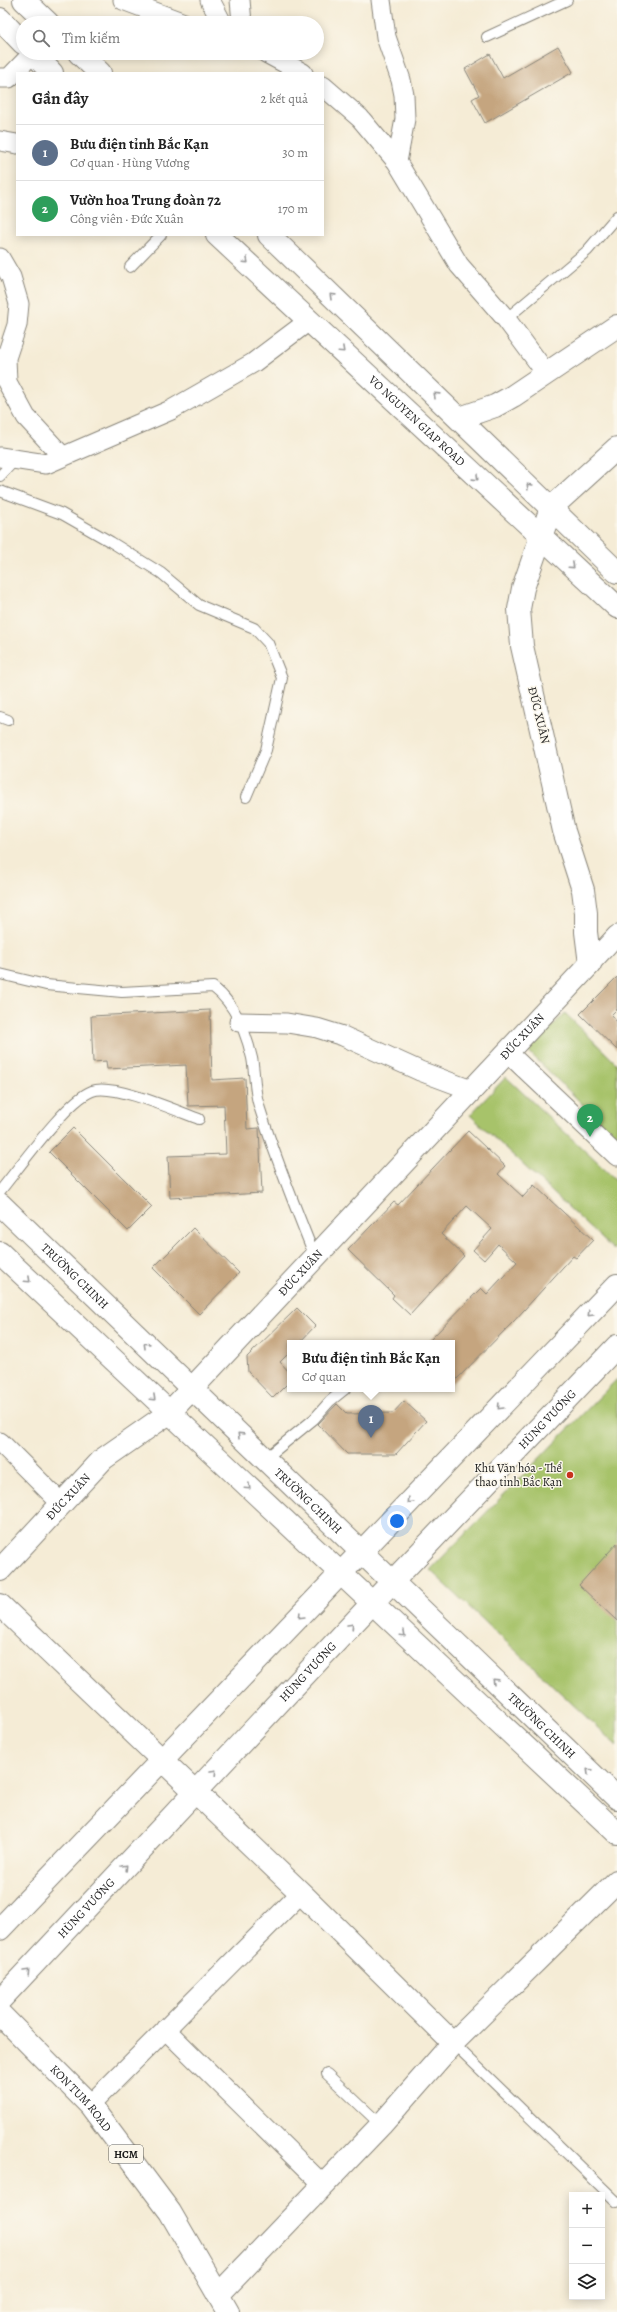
<!DOCTYPE html>
<html lang="vi">
<head>
<meta charset="utf-8">
<style>
	body { margin:0; font-family:Alegreya,serif; background:#f6f6f6; color:#222 }
	.controls { position:absolute; right:12px; bottom:12px; display:grid; overflow:hidden; border-radius:0px; box-shadow:0 2px 10px #0003 }
	.controls button { width:36px; height:36px; display:grid; place-items:center; padding:0; border:0; border-bottom:1px solid #e0e0e0; background:#fff; color:#222; font:20px sans-serif }
	.you { position:absolute; left:397px; top:1521px; width:14px; height:14px; margin:-10px; border:3px solid #fff; border-radius:50%; background:#1a73e8; box-shadow:0 0 0 6px #1a73e833 }
	.badge { display:grid; place-items:center; width:26px; height:26px; border-radius:50%; background:#c8321e; color:#fff; font-size:13px; font-weight:700 }
	.pin { position:absolute; translate:-50% -33px; filter:drop-shadow(0 1px 2px #0008) }
	.pin::after { content:''; position:absolute; top:21px; width:14px; height:12px; background:inherit; clip-path:polygon(0 0,100% 0,50% 100%) }
	.popup { position:absolute; left:287px; top:1340px; width:168px; height:52px; box-sizing:border-box; display:grid; place-content:center; border-radius:0px; background:#fff; filter:drop-shadow(0 1px 3px #0005); font-size:13px; white-space:nowrap; color:#767676 }
	.popup b { font-size:15px; color:#222 }
	.popup::after { content:''; position:absolute; left:50%; top:100%; margin-left:-8px; border:8px solid transparent; border-top-color:#fff }
	.list { margin:0; padding:0; list-style:none }
	h2 { display:flex; justify-content:space-between; align-items:center; height:52px; margin:0; padding:0 16px; font-size:17px }
	h2 small { font-size:13px; font-weight:400; color:#767676 }
	.list li { display:grid; grid-template-columns:26px 1fr auto; gap:12px; align-items:center; box-sizing:border-box; height:56px; padding:0 16px; border-top:1px solid #e0e0e0 }
	.list b { display:block; font-size:15px; white-space:nowrap }
	.list p { margin:0; font-size:13px; white-space:nowrap; color:#767676 }
	.list em { font-size:13px; font-style:normal; color:#767676 }
	.icon { flex:none; width:22px; height:22px; fill:none; stroke:currentColor; stroke-width:2; stroke-linecap:round; stroke-linejoin:round }
	.map { position:relative; flex:none; width:617px; height:2312px; overflow:hidden }
	.search { position:absolute; background:#fff; box-shadow:0 2px 10px #0003; left:16px; top:16px; width:308px; height:44px; display:flex; align-items:center; gap:10px; box-sizing:border-box; padding:0 14px; border-radius:22px; color:#767676; font-size:15px }
	.panel { position:absolute; background:#fff; box-shadow:0 2px 10px #0003; left:16px; top:72px; width:308px; height:164px; border-radius:0px }
	.map>svg:first-child { display:block }
	.green { fill:#a7c36a; stroke:#627043 }
	.building { fill:#c5a57f }
	.lines { fill:none; stroke-linecap:round; stroke-linejoin:round }
	.lane-casing { stroke:#888479; stroke-width:12 }
	.street-casing { stroke:#888479; stroke-width:21 }
	.secondary-casing { stroke:#888479; stroke-width:24 }
	.primary-casing { stroke:#888479; stroke-width:24 }
	.highway-casing { stroke:#888479; stroke-width:24 }
	.lane { stroke:#fff; stroke-width:10 }
	.street { stroke:#fff; stroke-width:19 }
	.secondary { stroke:#fff; stroke-width:22 }
	.primary { stroke:#fff; stroke-width:22 }
	.highway { stroke:#fff; stroke-width:22 }
	.oneway { stroke:#999 }
	.poi-dot { fill:#c8321e; stroke:#fbf7ec; stroke-width:1.5 }
	.labels { text-anchor:middle; stroke-width:3; stroke-linejoin:round; paint-order:stroke }
	.shield { fill:#fbf7ec; stroke:#5f5e5a; stroke-width:1 }
	.shield-label { font-size:11px; font-weight:bold; fill:#1c1c1c }
	.street-label { font-size:12px; fill:#1c1c1c; stroke:#fbf7ec }
	.poi-label { font-size:12px; fill:#1c1c1c; stroke:#fbf7ec; text-anchor:end }
</style>
</head>
<body>
<div class="map">
<svg width="617" height="2312" viewBox="0 0 617 2312">
	<rect width="100%" height="100%" fill="#fbf7ec"/>
	<filter id="ink" filterUnits="userSpaceOnUse"><feTurbulence type="fractalNoise" baseFrequency=".025" numOctaves="2"/><feDisplacementMap in="SourceGraphic" scale="8" xChannelSelector="R" yChannelSelector="G"/><feConvolveMatrix kernelMatrix="1 2 1 2 8 2 1 2 1" color-interpolation-filters="sRGB"/></filter>
	<filter id="wash" filterUnits="userSpaceOnUse"><feTurbulence type="fractalNoise" baseFrequency=".012" numOctaves="4" result="noise"/><feDisplacementMap in="SourceGraphic" scale="16" xChannelSelector="R" yChannelSelector="G"/><feGaussianBlur stdDeviation="0.9" result="paint"/><feColorMatrix in="noise" values="0 0 0 0 0 0 0 0 0 0 0 0 0 0 0 0 0 1.4 0 .05"/><feComposite in="paint" operator="in"/></filter>
	<g filter="url(#wash)">
		<rect width="100%" height="100%" fill="#f5ecd6"/>
		<path class="green" d="M565 1013 617 1064V1138L528 1051Z
			M506 1077 617 1181V1246L614 1250 470 1115Z
			M617 1379V1746L430 1570Z"/>
		<g id="blocks">
			<path class="building" d="M558 46 573 72 485 123 472 99 479 95 465 69 490 54 503 78Z
				M617 977V1009L611 1015 617 1022V1050L580 1014Z
				M210 1010 212 1080 245 1078 247 1129 259 1128 262 1193 170 1198 168 1156 226 1154 224 1105 188 1106 186 1065 107 1069 106 1061 93 1062 91 1016Z
				M73 1128 152 1207 128 1231 49 1152Z
				M468 1131 505 1166 498 1174 523 1197 534 1185 593 1240 576 1258 573 1256 514 1321 452 1384V1343H427L481 1288 487 1294 517 1262 498 1244 484 1260 473 1250 492 1229 467 1206 441 1234 464 1256 410 1315 392 1298 394 1295 348 1250 394 1202 398 1205Z
				M193 1228 239 1273 199 1314 153 1268Z
				M297 1308 315 1326 299 1343H290V1352L280 1362 290 1373V1381L273 1398 248 1372 247 1357Z
				M404 1401 426 1421 396 1454H347L318 1424 337 1404 347 1414 393 1413Z
				M617 1543V1621L579 1585Z"/>
		</g>
	</g>
	<g filter="url(#ink)">
		<use href="#blocks" fill-opacity="0" stroke="#888479" stroke-width="1"/>
		<g class="lines">
			<g class="lane-casing">
				<path id="lane" d="M487 37 567 0
					M130 267 161 235
					M506 319 587 251 617 216
					M0 476 15 460
					M0 491 62 514 111 542 161 573 199 605 254 628 268 643 282 678 266 750 246 797
					M0 717 8 720
					M0 974 46 985 122 992 213 987C234 1003 246 1032 252 1058 255 1073 254 1091 259 1106 275 1157 295 1207 315 1257
					M0 1191C19 1168 67 1100 92 1091 113 1083 177 1111 199 1119
					M265 1459 314 1419 330 1401 345 1389
					M453 2043 617 2202
					M327 2074 381 2125"/>
			</g>
			<g class="street-casing">
				<path id="street" d="M123 0 184 23
					M210 0 222 23
					M240 0 242 23
					M381 0 386 37 401 80 404 95 405 119 397 162
					M266 53 303 73
					M0 78H9L33 53
					M323 86 360 118 397 162 459 265 506 319 546 373
					M0 141 17 144
					M0 258 11 277 19 304 17 325 6 358 7 382 26 417 63 457
					M0 457 46 464 171 410 253 363 310 320
					M590 964 617 935
					M239 1022 287 1023 317 1028 343 1036 420 1071 471 1090
					M507 1052 617 1156
					M0 1442 62 1504
					M165 2029 323 2185
					M90 2105 301 1893"/>
			</g>
			<g class="secondary-casing">
				<g id="secondary">
					<path d="M460 418 495 406 513 396 617 326"/>
					<path id="s1" d="M0 1570 103 1459 169 1413 590 964 586 932V913L583 890 564 831 522 646 519 609 523 588 551 508 617 448"/>
					<path d="M0 1605 301 1893 453 2043"/>
					<path d="M0 1929 617 1285"/>
					<path id="s2" d="M0 2000 392 1582 617 1346"/>
					<path d="M219 2294 381 2125 453 2043 617 1881"/>
				</g>
			</g>
			<g class="primary-casing">
				<g id="primary">
					<path d="M24 0 48 23"/>
					<path d="M0 19 23 43"/>
					<path d="M33 53 52 73"/>
					<path d="M79 53 100 73"/>
					<path id="s3" d="M217 235 617 607"/>
					<path d="M269 235 617 572"/>
					<path id="s4" d="M0 1204 617 1798"/>
					<path d="M0 1253 617 1833"/>
				</g>
			</g>
			<g class="highway-casing">
				<g id="highway">
					<path id="s5" d="M0 2014 90 2105 170 2212 228 2312"/>
				</g>
			</g>
			<use href="#lane" class="lane"/>
			<use href="#street" class="street"/>
			<use href="#secondary" class="secondary"/>
			<use href="#primary" class="primary"/>
			<use href="#highway" class="highway"/>
		</g>
		<defs><path id="oneway-chevron" d="M-2-3.5L2.5 0L-2 3.5" fill="none" stroke-width="1.6" stroke-linecap="round" stroke-linejoin="round"/></defs>
		<g class="oneway">
			<use href="#oneway-chevron" transform="translate(246 261) rotate(42)"/>
			<use href="#oneway-chevron" transform="translate(332 296) rotate(-136)"/>
			<use href="#oneway-chevron" transform="translate(342 350) rotate(43)"/>
			<use href="#oneway-chevron" transform="translate(436 395) rotate(-136)"/>
			<use href="#oneway-chevron" transform="translate(476 478) rotate(44)"/>
			<use href="#oneway-chevron" transform="translate(529 486) rotate(-135)"/>
			<use href="#oneway-chevron" transform="translate(572 566) rotate(42)"/>
			<use href="#oneway-chevron" transform="translate(28 1280) rotate(43)"/>
			<use href="#oneway-chevron" transform="translate(590 1314) rotate(134)"/>
			<use href="#oneway-chevron" transform="translate(146 1345) rotate(-136)"/>
			<use href="#oneway-chevron" transform="translate(153 1398) rotate(43)"/>
			<use href="#oneway-chevron" transform="translate(500 1407) rotate(134)"/>
			<use href="#oneway-chevron" transform="translate(240 1435) rotate(-136)"/>
			<use href="#oneway-chevron" transform="translate(248 1487) rotate(43)"/>
			<use href="#oneway-chevron" transform="translate(410 1501) rotate(134)"/>
			<use href="#oneway-chevron" transform="translate(301 1616) rotate(134)"/>
			<use href="#oneway-chevron" transform="translate(351 1626) rotate(-47)"/>
			<use href="#oneway-chevron" transform="translate(403 1634) rotate(43)"/>
			<use href="#oneway-chevron" transform="translate(495 1681) rotate(-136)"/>
			<use href="#oneway-chevron" transform="translate(589 1771) rotate(-136)"/>
			<use href="#oneway-chevron" transform="translate(214 1772) rotate(-47)"/>
			<use href="#oneway-chevron" transform="translate(125 1867) rotate(-47)"/>
			<use href="#oneway-chevron" transform="translate(27 1972) rotate(-47)"/>
		</g>
	</g>
	<circle class="poi-dot" cx="570" cy="1475" r="4"/>
	<g class="labels">
		<rect class="shield" x="109" y="2145" width="34" height="18" rx="3"/>
		<g class="shield-label">
			<text x="126" y="2158">HCM</text>
		</g>
		<g class="street-label">
			<text dy="4" stroke="none"><textPath href="#s3" startOffset="273">VO NGUYEN GIAP ROAD</textPath></text>
			<text transform="translate(539 715) rotate(76)" y="4">ĐỨC XUÂN</text>
			<text dy="4" stroke="none"><textPath href="#s1" startOffset="748">ĐỨC XUÂN</textPath></text>
			<text dy="4" stroke="none"><textPath href="#s1" startOffset="424">ĐỨC XUÂN</textPath></text>
			<text dy="4" stroke="none"><textPath href="#s4" startOffset="104">TRƯỜNG CHINH</textPath></text>
			<text dy="4" stroke="none"><textPath href="#s2" startOffset="798">HÙNG VƯƠNG</textPath></text>
			<text dy="4" stroke="none"><textPath href="#s1" startOffset="100">ĐỨC XUÂN</textPath></text>
			<text dy="4" stroke="none"><textPath href="#s4" startOffset="428">TRƯỜNG CHINH</textPath></text>
			<text dy="4" stroke="none"><textPath href="#s2" startOffset="450">HÙNG VƯƠNG</textPath></text>
			<text dy="4" stroke="none"><textPath href="#s4" startOffset="752">TRƯỜNG CHINH</textPath></text>
			<text dy="4" stroke="none"><textPath href="#s2" startOffset="126">HÙNG VƯƠNG</textPath></text>
			<text dy="4" stroke="none"><textPath href="#s5" startOffset="117">KON TUM ROAD</textPath></text>
		</g>
		<g class="poi-label">
			<text x="562" y="1472">Khu Văn hóa - Thể<tspan x="562" dy="14">thao tỉnh Bắc Kạn</tspan></text>
		</g>
	</g>
</svg>
<div class="controls">
<button>+</button>
<button>−</button>
<button><svg class="icon" aria-label="layers" viewBox="0 0 24 24"><path d="M12 4l9 5-9 5-9-5zM3 14l9 5 9-5"/></svg></button>
</div>
<div class="you"></div>
<div class="pin badge" style="left:371px;top:1438px;background:#5c6f8a">1</div>
<div class="popup"><b>Bưu điện tỉnh Bắc Kạn</b>Cơ quan</div>
<div class="pin badge" style="left:590px;top:1137px;background:#2e9e5b">2</div>
<div class="search"><svg class="icon" aria-label="search" viewBox="0 0 24 24"><circle cx="10" cy="10" r="6"/><path d="M15 15l6 6"/></svg>Tìm kiếm</div>
<section class="panel">
<h2>Gần đây<small>2 kết quả</small></h2>
<ul class="list">
<li><span class="badge" style="background:#5c6f8a">1</span><div><b>Bưu điện tỉnh Bắc Kạn</b><p>Cơ quan · Hùng Vương</p></div><em>30 m</em></li>
<li><span class="badge" style="background:#2e9e5b">2</span><div><b>Vườn hoa Trung đoàn 72</b><p>Công viên · Đức Xuân</p></div><em>170 m</em></li>
</ul>
</section>
</div>
</body>
</html>
